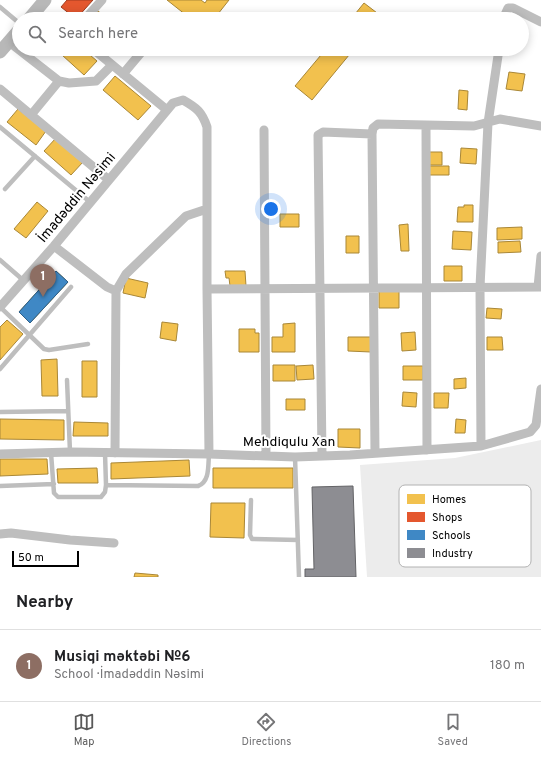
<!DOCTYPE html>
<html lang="en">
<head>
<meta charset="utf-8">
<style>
	body { margin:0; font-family:Overpass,sans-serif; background:#f6f6f6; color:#202124 }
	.scale { position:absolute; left:12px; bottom:10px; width:67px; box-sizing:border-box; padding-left:4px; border:2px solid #000; border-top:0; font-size:11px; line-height:14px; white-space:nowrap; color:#000; -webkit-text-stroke:3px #fff; paint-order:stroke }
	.you { position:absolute; left:271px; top:209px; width:14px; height:14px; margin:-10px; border:3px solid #fff; border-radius:50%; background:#1a73e8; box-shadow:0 0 0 6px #1a73e833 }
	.badge { display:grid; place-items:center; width:26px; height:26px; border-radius:50%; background:#595959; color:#fff; font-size:13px; font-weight:700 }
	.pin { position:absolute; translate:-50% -33px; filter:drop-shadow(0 1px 2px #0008) }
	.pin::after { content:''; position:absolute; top:21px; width:14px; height:12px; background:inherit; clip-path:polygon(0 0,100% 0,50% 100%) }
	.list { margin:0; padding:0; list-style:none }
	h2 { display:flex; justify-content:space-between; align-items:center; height:52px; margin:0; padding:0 16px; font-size:17px }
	h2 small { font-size:13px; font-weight:400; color:#757577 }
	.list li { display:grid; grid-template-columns:26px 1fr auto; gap:12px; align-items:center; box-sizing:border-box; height:72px; padding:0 16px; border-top:1px solid #e0e0e0 }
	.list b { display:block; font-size:15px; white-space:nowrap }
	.list p { margin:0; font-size:13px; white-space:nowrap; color:#757577 }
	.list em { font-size:13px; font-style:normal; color:#757577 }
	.icon { flex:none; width:22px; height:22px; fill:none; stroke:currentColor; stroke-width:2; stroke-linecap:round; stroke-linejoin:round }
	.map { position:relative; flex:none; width:541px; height:577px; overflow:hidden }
	.search { position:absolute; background:#fff; box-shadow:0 2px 10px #0003; left:12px; right:12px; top:12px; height:44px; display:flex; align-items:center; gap:10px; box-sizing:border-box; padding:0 14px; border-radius:22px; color:#757577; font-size:15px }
	.sheet { height:124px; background:#fff }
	nav { display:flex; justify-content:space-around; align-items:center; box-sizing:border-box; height:56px; border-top:1px solid #e0e0e0; background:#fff; font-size:11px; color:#757577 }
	nav a { display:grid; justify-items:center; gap:2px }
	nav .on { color:#595959 }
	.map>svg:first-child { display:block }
	.green { fill:#ececec }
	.homes { fill:#f2c14e; stroke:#a98737 }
	.shops { fill:#e4572e; stroke:#a03d20 }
	.schools { fill:#3f88c5; stroke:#2c5f8a }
	.industry { fill:#8d8d92; stroke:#636366 }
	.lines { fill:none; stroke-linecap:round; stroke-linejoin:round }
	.lane { stroke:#bebebe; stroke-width:4.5 }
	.street { stroke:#bebebe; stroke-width:9 }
	.secondary { stroke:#b8b8b8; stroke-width:13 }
	.labels { text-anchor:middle; stroke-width:4; stroke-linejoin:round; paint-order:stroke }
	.street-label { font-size:14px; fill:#000; stroke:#fff }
	.key { fill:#fff; stroke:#b2b2b2; stroke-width:1 }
	.key-label { font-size:11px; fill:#000 }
</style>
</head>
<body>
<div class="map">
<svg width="541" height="577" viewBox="0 0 541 577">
	<rect width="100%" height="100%" fill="#fff"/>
	<path class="green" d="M541 440V577H367L360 465 455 458Z"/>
	<path class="homes" d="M167 0H201L205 3 207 0H229L214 19H191Z
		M364 3 381 16 378 19H351Z
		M98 11 108 19H92Z
		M67 49H83L97 61 84 75 62 55Z
		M326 49H354L312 100 295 86Z
		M509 72 525 74 522 91 506 89Z
		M115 76 151 106 138 120 103 90Z
		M459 90 468 91 467 110 458 109Z
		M18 109 46 131 36 145 7 122Z
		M56 138 83 162 71 175 44 151Z
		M461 148 477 149 476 164 460 163Z
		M428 152H442V165H428Z
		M429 166H449V175H429Z
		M37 202 48 211 26 238 14 229Z
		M464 205H473V222H457L458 207H464Z
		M280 214H299V227H280Z
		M408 224 409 251H401L399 225Z
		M522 227V239L497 240V228Z
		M453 231 472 232 471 250 452 249Z
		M346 236H359V253H346Z
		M520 241 521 252 498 253V242Z
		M444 266H462V281H444Z
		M56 271 68 282 30 323 19 312Z
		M225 271H245L246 286H230L229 278H226Z
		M126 278 148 283 145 298 123 293Z
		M399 290V308H379V291Z
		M487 308 502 309 501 319 486 318Z
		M7 320 23 334 0 360V327Z
		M162 322 178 324 176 341 160 338Z
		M295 323V352H272V337H283V324Z
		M239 329H255V333H259V352H239Z
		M415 332 416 350 402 351 401 333Z
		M348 337H371V352L348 351Z
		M487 337H502L503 350H487Z
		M57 359 58 396H42L41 360Z
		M82 361H97V397H82Z
		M273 365H295V381H273Z
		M313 365 314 379 297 380 296 366Z
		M403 366H423V380H403Z
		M466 378V388L454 389V379Z
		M403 392 417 393 416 407 402 406Z
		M434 393H449L448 408H434Z
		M286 399H305V410H286Z
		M0 419 64 420V440L0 439Z
		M456 419 466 420 465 433H455Z
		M74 422 108 423V436H73Z
		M338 429H360V448L338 447Z
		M0 459H47L48 474 0 476Z
		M189 460 190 476 111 479V463Z
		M97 468 98 483H58L57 469Z
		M213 468H293V488H213Z
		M211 503H245L244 538 210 537Z
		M135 573 158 575V577H134Z"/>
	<path class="shops" d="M67 0H93L76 19 61 7Z"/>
	<path class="schools" d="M56 271 68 282 30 323 19 312Z"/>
	<path class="industry" d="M353 486 356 577H305V569H314L312 487Z"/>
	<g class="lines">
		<path class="lane" d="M0 7 19 23
			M0 127 90 202
			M5 189 35 156
			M0 260 23 280
			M0 307 44 349 49 350 88 344
			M0 369 71 287
			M67 380 70 452
			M0 412 68 411
			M51 453 54 493 58 497H101L105 492 106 485 105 453
			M295 457 299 577
			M106 485 198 486C210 482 208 465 209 454
			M0 486 54 484
			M251 500 250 535 252 539 298 540"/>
		<path class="street" d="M85 19 102 0
			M503 19 508 8H513L541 22
			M9 42 59 81 69 83 96 81 112 65
			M93 49 167 110
			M123 74 144 49
			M0 89 109 180
			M31 115 59 81
			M426 125 427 450
			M264 130 266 456
			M54 246 107 287 116 291
			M538 287 541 256
			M207 289 541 287
			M0 307 54 246 173 103 183 100C197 108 202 112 207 127V289L209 454
			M481 446 480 287 488 123 499 49
			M115 453 116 291 126 274 186 216 207 209
			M375 453 372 134 373 128 378 124 474 126 500 119 541 126
			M0 454 70 452 209 454 295 457 350 455 481 446 530 432 536 425 541 389
			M322 456 318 135 323 132 372 134
			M0 534 11 533 70 540 114 543"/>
		<path class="secondary" d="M29 19 45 0
			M0 52 19 30"/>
	</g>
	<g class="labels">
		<g class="street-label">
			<text transform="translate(76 197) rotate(-50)" y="5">İmadəddin Nəsimi</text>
			<text x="289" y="446">Mehdiqulu Xan</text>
		</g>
	</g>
	<rect x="399" y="485" width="132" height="82" rx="6" class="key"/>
	<rect x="407" y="494" width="18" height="10" fill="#f2c14e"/>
	<rect x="407" y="512" width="18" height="10" fill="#e4572e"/>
	<rect x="407" y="530" width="18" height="10" fill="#3f88c5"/>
	<rect x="407" y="548" width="18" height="10" fill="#8d8d92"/>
	<g class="key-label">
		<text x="432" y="503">Homes</text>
		<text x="432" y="521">Shops</text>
		<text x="432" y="539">Schools</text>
		<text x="432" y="557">Industry</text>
	</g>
</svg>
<div class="scale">50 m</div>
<div class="you"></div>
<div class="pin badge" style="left:43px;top:297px;background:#8d6e63">1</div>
<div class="search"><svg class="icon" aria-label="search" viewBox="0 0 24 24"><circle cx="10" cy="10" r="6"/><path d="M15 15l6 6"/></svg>Search here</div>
</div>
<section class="sheet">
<h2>Nearby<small></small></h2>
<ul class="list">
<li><span class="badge" style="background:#8d6e63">1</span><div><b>Musiqi məktəbi №6</b><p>School · İmadəddin Nəsimi</p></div><em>180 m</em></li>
</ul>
</section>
<nav>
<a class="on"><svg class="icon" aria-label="map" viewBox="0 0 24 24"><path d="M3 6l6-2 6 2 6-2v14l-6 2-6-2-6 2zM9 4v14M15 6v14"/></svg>Map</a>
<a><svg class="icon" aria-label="directions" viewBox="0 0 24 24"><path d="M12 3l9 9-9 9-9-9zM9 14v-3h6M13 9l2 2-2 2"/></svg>Directions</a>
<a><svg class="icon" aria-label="saved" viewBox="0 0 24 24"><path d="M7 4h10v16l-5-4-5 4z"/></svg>Saved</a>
</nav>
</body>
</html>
